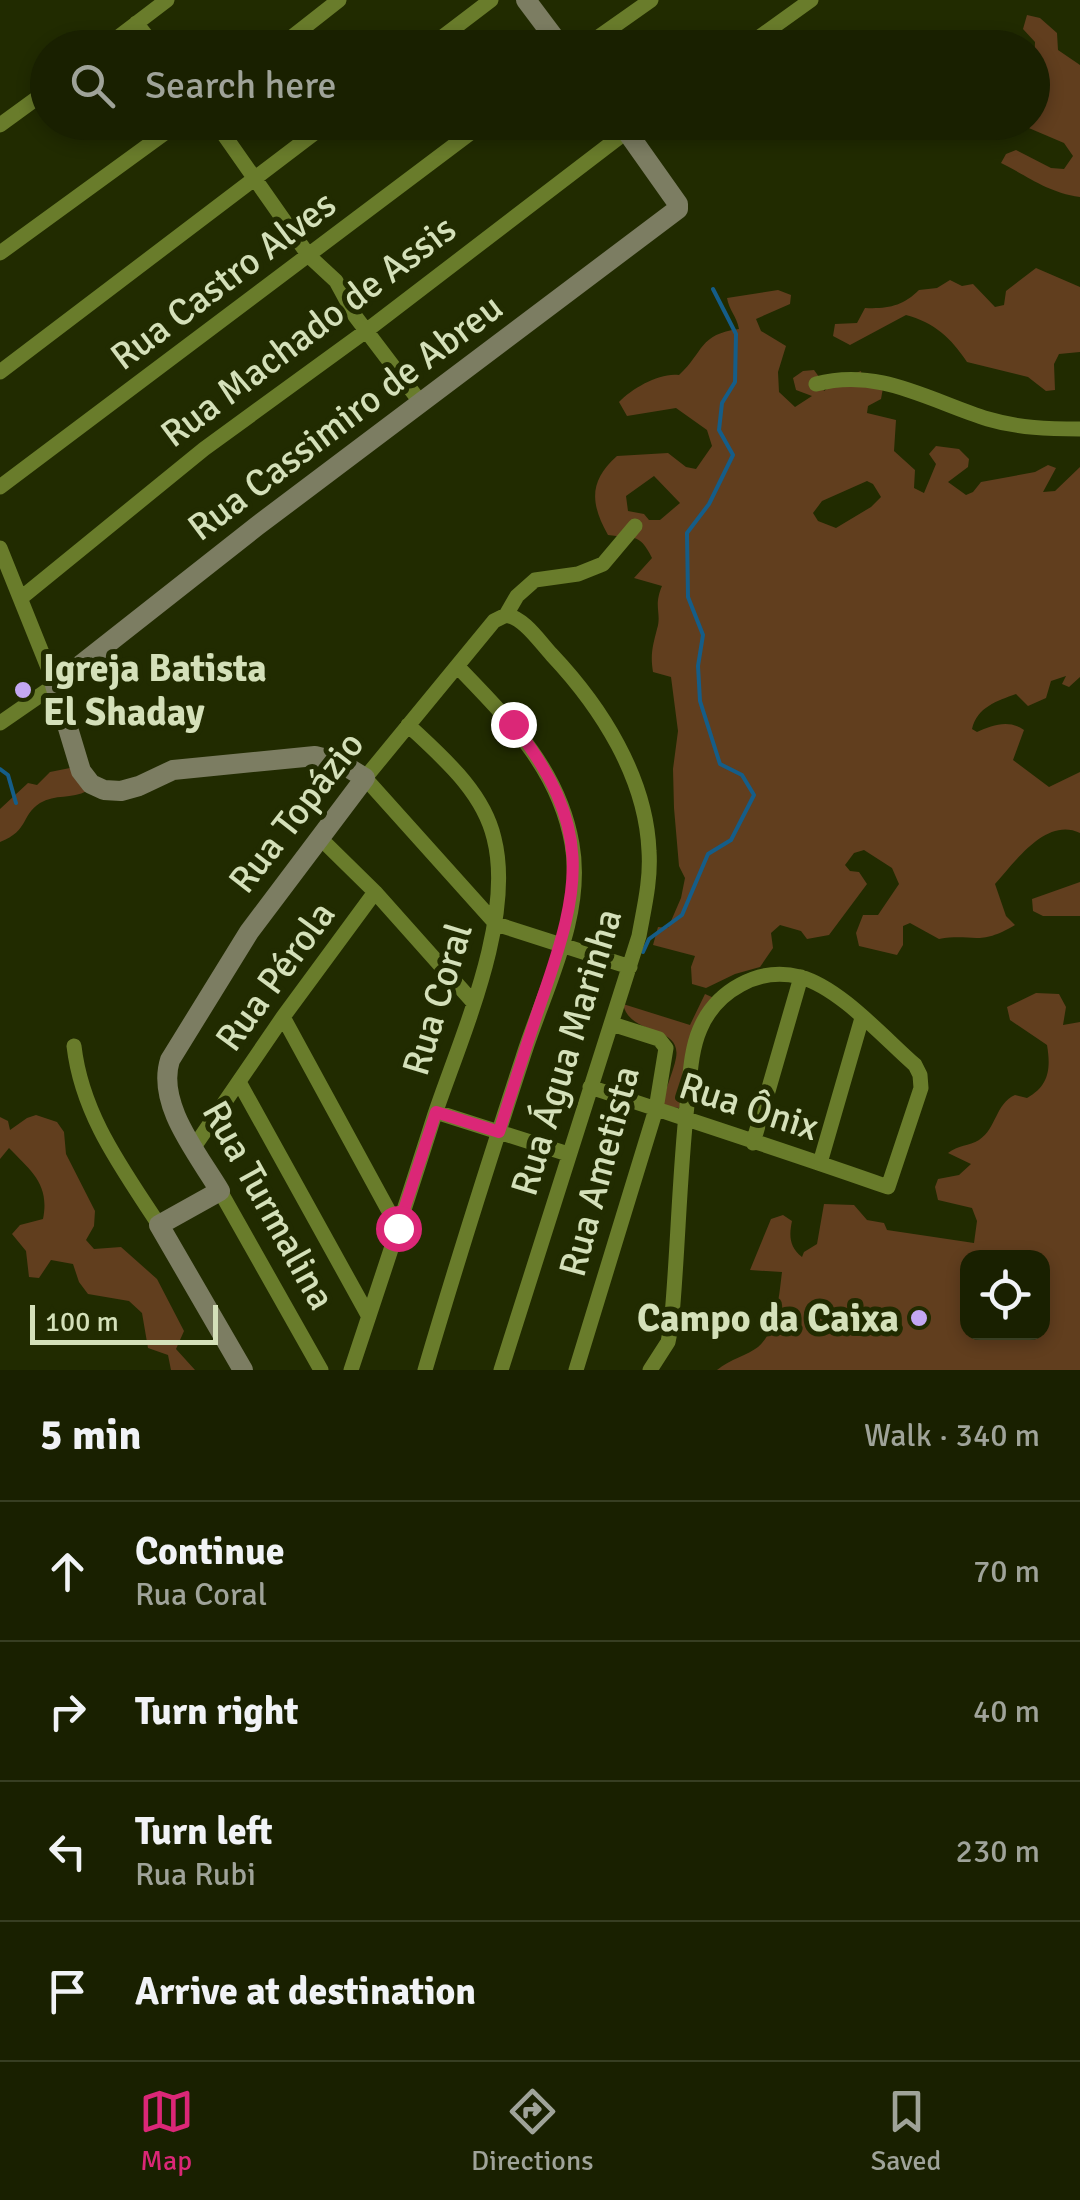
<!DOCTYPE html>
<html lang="en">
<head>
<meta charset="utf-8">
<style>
	body { margin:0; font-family:Signika,sans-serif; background:#262d0f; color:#f1f3f6 }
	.controls { position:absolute; right:30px; bottom:30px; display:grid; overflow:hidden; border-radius:20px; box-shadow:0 5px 15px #0003 }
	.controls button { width:90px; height:90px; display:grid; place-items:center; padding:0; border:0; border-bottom:2px solid #373e22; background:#192000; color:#f1f3f6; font:50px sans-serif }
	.scale { position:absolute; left:30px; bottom:25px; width:188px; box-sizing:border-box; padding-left:10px; border:5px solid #d4e0b9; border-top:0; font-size:28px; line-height:35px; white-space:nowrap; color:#d4e0b9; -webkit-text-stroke:8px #212b00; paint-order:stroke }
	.stop { position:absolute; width:30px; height:30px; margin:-22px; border:8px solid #db2777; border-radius:50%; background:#fff }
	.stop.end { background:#db2777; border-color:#fff; box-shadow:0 2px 10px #0008 }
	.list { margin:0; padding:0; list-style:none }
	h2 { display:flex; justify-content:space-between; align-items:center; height:130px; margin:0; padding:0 40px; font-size:42px }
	h2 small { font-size:32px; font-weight:400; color:#9fa399 }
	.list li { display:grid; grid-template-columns:65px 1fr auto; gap:30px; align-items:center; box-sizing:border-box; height:140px; padding:0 40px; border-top:2px solid #373e22 }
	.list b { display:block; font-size:38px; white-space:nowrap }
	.list p { margin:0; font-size:32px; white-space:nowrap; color:#9fa399 }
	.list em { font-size:32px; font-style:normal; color:#9fa399 }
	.icon { flex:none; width:55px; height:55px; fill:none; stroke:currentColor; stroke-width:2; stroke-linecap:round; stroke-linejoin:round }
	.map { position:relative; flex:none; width:1080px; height:1370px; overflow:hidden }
	.search { position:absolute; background:#192000; box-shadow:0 5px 15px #0003; left:30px; right:30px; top:30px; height:110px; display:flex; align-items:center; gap:25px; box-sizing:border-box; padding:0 35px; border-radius:55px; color:#9fa399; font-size:38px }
	.sheet { height:690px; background:#192000 }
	nav { display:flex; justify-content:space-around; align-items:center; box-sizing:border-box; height:140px; border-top:2px solid #373e22; background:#192000; font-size:28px; color:#9fa399 }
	nav a { display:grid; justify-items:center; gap:5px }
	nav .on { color:#db2777 }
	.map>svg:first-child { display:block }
	.green { fill:#613e1e; fill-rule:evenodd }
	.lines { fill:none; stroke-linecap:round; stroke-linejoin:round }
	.stream { stroke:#155d88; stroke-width:4 }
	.street { stroke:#697c2b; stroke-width:15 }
	.secondary { stroke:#7c7d62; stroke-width:20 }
	.route { stroke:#db2777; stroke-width:12 }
	.poi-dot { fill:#c3a7f2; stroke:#212b00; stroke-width:4 }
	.labels { text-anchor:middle; stroke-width:10; stroke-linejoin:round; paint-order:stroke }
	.street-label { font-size:38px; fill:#d4e0b9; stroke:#212b00 }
	.poi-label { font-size:38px; font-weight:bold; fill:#d4e0b9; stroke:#212b00; text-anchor:start }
</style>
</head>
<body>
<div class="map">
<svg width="1080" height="1370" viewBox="0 0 1080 1370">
	<rect width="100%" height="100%" fill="#212b00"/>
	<path class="green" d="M1027 15 1040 18 1057 33 1058 50 1080 65V197C1047 192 1031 178 1001 163L1006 154 1016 150 1051 168 1064 169 1073 156 1064 143 1017 123 1032 122 1035 42 1023 29Z
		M1036 268 1080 287V352L1059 354 1054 364 1055 390 1046 391 1028 377 967 362C951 338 935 323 906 315L850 345 833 336 835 324 857 323 865 308C888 309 903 306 919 290L937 288 950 280 962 286 973 284 995 307 1004 305 1006 291Z
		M778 290 791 295 790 304 756 319 761 331 786 346 778 372 779 392 795 407 812 396 796 390 793 378 803 371 814 370 822 381 824 391 840 379 861 371 863 383 883 388 881 399 868 406 867 413 896 420 894 451 915 470 914 488 924 493 936 464 929 454 936 446 959 449 969 459 968 467 948 482 966 495 973 492 981 482 1035 472 1048 465 1056 468 1043 492 1055 491 1080 467V677L1069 687 1062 684 1066 676 1051 681 1046 698 1028 706 1016 694C997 701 977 707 972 729L977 732C992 725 1009 719 1024 730L1013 760 1049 787 1080 772V833C1046 817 1016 861 995 884L1006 916 1015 925C978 947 974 933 939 939L910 923 903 926V945L897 955 859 946 856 933 863 915H878L899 884 892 868 864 850 854 853 845 865 850 871 859 872 867 884 829 935 807 939 801 931 780 925 771 933 773 948 760 967 735 974 706 988 692 984 691 967 695 956 653 945 658 927 668 928 681 898 685 878 679 866 674 808 673 769 678 731 671 677 653 672C650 654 653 645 657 629 662 613 653 607 662 586L634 578 652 558C639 531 632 539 608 535 590 503 589 481 617 456L668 453 686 467 696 469 712 446 707 430 676 408 627 416 619 402C632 388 661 372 679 375 704 352 699 334 739 329 737 317 729 310 727 298ZM654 476 680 503 660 520H649L644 514 628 511 626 496ZM867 481 873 484 881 497 871 507 836 528 818 521 813 513 822 501Z
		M70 768 87 791C72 799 55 794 40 803 20 816 30 830 0 842V809L28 783 37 785 50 772Z
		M1080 882V916H1043L1033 911 1032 899Z
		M1036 993 1059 994 1066 1007 1063 1025 1080 1022V1370H717C730 1359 748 1355 758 1347 777 1331 779 1295 782 1272L750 1270 771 1219 783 1215 792 1221C789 1235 789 1247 802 1257L804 1252 817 1244 824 1204 854 1205 867 1220 884 1223 887 1230 974 1243 977 1221 972 1208 938 1200 935 1187 938 1179 959 1175 971 1164 948 1153C958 1145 969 1146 979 1140 997 1128 995 1104 1015 1095L1027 1098C1049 1086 1051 1069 1047 1045L1010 1020 1007 1007ZM968 1258H1042V1332H968Z
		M705 994 714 998 679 1108 662 1106C665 1089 673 1073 676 1058 682 1024 630 1037 623 1004L690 1025Z
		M36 1115 57 1122 64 1132 66 1154 95 1211 94 1226 86 1240 94 1249 121 1247 157 1279 184 1331 176 1349 195 1370H171L168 1355 148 1348 142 1313 129 1301 88 1294 79 1282 73 1264 51 1260 39 1278 29 1277 26 1251 12 1234 20 1225 43 1219C50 1184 31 1171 9 1148L0 1159V1117L8 1121 10 1130 27 1118Z"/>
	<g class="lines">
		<path class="stream" d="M0 769 8 775 16 803
			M643 952 649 939 682 915 708 854 731 840 754 795 742 775 720 764 700 701 698 666 703 635 688 597 687 533 709 504 733 455 719 430 722 403 735 382 736 334 713 289"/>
		<path class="street" d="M136 23 156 48
			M104 48 167 0
			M278 48 339 0
			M428 48 491 0
			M583 48 651 0
			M744 48 811 0
			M215 122 309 256 336 281 355 316 421 403
			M0 125 48 90
			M0 253 180 122
			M0 372 329 122
			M816 384C879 367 930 401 988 419 1018 428 1049 429 1080 429
			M0 487 485 122
			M0 548 55 685 0 723
			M21 598 204 449 366 331 639 122
			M506 615 494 621 365 778 496 924 630 967
			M506 615 517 596 535 580 578 574 603 564 635 526
			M319 837 375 892 473 1002
			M283 1017 398 1228
			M74 1046C82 1115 122 1168 159 1225
			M239 1082 368 1315
			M590 1087C689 1120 789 1152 888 1187L921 1088 920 1075 915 1065C884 1038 839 987 800 977 759 966 716 991 700 1029 690 1052 690 1080 687 1105 679 1179 678 1253 671 1327L668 1342 650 1370
			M436 1112 568 1154
			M753 1143 801 977
			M194 1147 283 1017 375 892
			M820 1163 862 1018
			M220 1191 321 1370
			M351 1370C379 1286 407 1202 434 1117 460 1039 515 920 494 838 483 791 442 757 408 725
			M425 1370C456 1265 489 1161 523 1057 544 990 585 916 572 844 559 769 508 719 458 667
			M501 1370 639 936C644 908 651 880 649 851 646 777 601 707 552 655 539 641 524 618 506 615
			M576 1370 656 1109 666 1048 659 1039 612 1024"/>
		<path class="secondary" d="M526 0 562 48
			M243 1370 159 1225 220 1191C198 1154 156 1104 170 1060L249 932 365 778 339 762 315 756 173 770 139 786 121 791 104 790 91 784 81 771 55 685 257 526 678 209V204L620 122"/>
	</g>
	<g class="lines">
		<path class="route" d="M398 1228 436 1112 499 1132C513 1088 527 1043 542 999 582 884 593 827 513 724"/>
	</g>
	<g class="poi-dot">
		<circle cx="23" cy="690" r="10"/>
		<circle cx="919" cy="1318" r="10"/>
	</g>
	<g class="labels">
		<g class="street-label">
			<text transform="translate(223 280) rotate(-37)" y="13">Rua Castro Alves</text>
			<text transform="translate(308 331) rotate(-37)" y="13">Rua Machado de Assis</text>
			<text transform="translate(345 417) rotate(-37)" y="13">Rua Cassimiro de Abreu</text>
			<text transform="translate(296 812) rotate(-52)" y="13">Rua Topázio</text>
			<text transform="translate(275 976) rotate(-54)" y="13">Rua Pérola</text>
			<text transform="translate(437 999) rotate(-73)" y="13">Rua Coral</text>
			<text transform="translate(566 1052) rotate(-73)" y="13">Rua Água Marinha</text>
			<text transform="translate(749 1106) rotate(18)" y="13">Rua Ônix</text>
			<text transform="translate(599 1171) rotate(-75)" y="13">Rua Ametista</text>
			<text transform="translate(269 1205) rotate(61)" y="13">Rua Turmalina</text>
		</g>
		<g class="poi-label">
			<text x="43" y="681">Igreja Batista<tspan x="43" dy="44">El Shaday</tspan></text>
			<text x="899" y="1331" text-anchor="end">Campo da Caixa</text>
		</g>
	</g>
</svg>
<div class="controls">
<button><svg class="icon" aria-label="locate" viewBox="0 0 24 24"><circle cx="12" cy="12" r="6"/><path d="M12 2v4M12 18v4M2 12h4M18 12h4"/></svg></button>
</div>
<div class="scale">100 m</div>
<div class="stop" style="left:398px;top:1228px"></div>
<div class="stop end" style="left:513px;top:724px"></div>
<div class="search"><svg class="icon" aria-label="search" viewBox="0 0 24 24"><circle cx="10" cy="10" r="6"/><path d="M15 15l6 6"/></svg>Search here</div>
</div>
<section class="sheet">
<h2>5 min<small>Walk · 340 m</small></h2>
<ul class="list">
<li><svg class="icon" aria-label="ahead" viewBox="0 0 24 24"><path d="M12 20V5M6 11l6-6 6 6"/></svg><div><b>Continue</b><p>Rua Coral</p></div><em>70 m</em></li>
<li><svg class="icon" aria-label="right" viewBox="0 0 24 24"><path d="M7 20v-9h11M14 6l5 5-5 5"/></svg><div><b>Turn right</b></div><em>40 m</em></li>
<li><svg class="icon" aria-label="left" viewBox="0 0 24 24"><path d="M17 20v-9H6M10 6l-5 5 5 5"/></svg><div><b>Turn left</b><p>Rua Rubi</p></div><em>230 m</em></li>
<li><svg class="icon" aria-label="arrive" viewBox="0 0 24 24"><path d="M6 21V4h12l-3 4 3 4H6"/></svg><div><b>Arrive at destination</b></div></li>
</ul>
</section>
<nav>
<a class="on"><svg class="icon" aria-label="map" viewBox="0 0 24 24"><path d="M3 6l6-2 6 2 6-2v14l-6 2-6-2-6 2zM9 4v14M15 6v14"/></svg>Map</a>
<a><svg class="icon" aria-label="directions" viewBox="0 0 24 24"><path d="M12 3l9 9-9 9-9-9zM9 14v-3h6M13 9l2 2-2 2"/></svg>Directions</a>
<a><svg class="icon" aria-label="saved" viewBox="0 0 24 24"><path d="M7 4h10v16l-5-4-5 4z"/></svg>Saved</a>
</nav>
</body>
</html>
